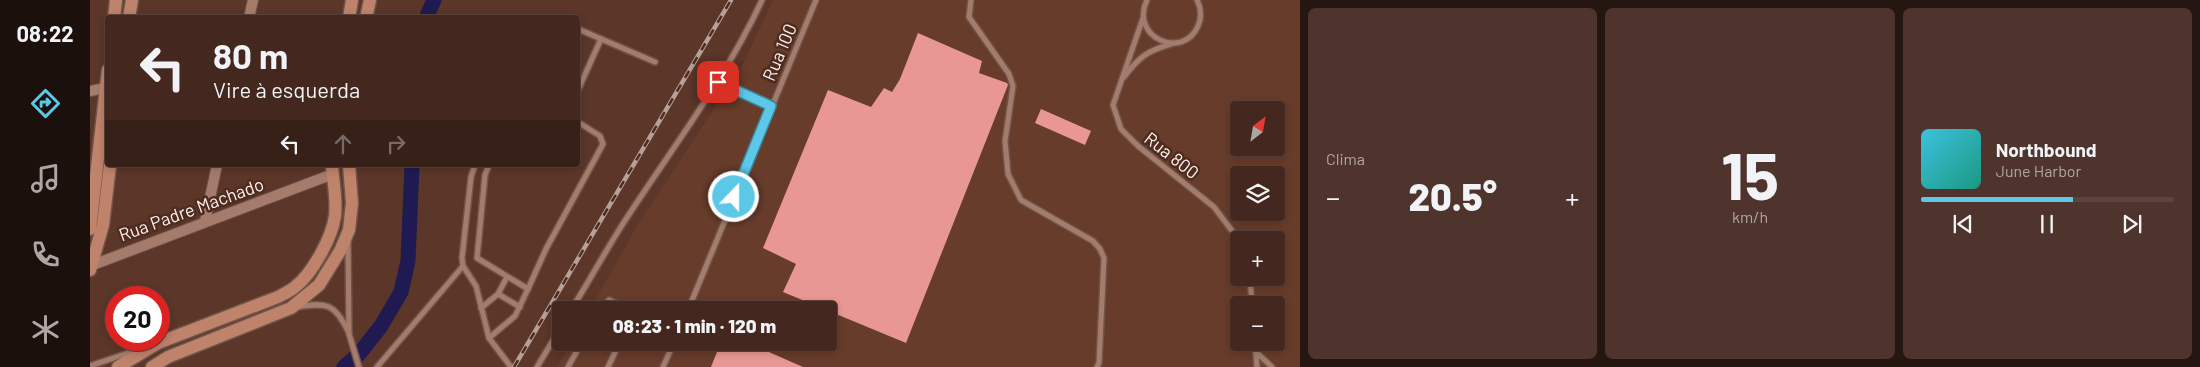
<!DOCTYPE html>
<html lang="pt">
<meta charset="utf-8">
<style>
body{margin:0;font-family:Barlow,sans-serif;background:#4e342c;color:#f1f3f6;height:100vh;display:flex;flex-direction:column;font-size:19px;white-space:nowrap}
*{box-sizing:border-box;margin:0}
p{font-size:16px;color:#afa6a4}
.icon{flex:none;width:28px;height:28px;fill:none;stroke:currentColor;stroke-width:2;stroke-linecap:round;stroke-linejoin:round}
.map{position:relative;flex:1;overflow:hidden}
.panel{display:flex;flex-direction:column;gap:8px;padding:8px;background:#251611;width:900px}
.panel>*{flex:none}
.banner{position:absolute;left:15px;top:15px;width:475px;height:152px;border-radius:5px;box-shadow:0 2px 8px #0003,0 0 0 1px #5c443d;background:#44281f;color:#f1f3f6;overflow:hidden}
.needle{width:32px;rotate:31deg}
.controls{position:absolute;left:1140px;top:101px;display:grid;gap:10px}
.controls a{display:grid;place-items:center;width:55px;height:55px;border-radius:5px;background:#44281f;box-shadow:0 2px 8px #0003,0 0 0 1px #5c443d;font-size:25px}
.speed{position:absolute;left:15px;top:286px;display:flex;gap:10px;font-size:25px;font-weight:700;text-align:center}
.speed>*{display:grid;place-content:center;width:65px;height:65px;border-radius:50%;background:#44281f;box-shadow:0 2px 8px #0003,0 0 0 1px #5c443d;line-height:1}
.speed .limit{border:8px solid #d22;background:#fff;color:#111}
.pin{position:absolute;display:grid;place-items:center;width:42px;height:42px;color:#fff;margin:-21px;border-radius:10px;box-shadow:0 2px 8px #0006}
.me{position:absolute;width:55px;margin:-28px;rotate:22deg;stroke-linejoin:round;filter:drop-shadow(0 0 4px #0008)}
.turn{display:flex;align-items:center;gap:18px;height:105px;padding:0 25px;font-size:22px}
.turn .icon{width:65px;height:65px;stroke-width:2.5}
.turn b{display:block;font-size:35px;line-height:42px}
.lanes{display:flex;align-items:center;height:48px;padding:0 25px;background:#0003;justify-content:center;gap:25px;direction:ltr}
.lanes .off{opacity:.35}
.big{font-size:38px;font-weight:800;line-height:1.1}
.panel .widget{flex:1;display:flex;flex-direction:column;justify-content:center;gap:8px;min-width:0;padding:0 18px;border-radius:8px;background:#4e342c}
.panel .dial{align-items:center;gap:0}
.dial b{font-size:65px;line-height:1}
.song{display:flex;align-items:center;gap:15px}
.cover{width:60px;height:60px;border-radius:8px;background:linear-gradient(135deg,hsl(190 70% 55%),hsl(170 70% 35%))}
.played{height:5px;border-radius:2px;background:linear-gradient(90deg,#5dc7e8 60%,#5c443d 60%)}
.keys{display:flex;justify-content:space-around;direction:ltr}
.heat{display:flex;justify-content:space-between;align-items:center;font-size:28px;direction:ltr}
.panel .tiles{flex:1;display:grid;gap:8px;grid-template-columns:repeat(3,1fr)}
.trip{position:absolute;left:462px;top:301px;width:285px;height:50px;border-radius:5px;background:#44281f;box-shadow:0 2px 8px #0003,0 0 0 1px #5c443d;font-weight:800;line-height:50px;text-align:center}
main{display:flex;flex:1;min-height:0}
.tab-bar{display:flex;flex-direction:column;width:90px;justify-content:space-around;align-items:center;background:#1b100c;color:#afa6a4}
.tab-bar .icon{width:35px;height:35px}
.tab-bar .current{color:#5dc7e8}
.tab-bar b{font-size:22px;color:#f1f3f6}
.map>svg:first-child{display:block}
.built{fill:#673c2b;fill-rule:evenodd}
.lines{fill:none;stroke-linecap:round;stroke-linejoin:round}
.river{stroke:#1f1a52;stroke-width:15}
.building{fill:#e89794}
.lane-casing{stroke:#6f544a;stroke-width:8}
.street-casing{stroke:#6f544a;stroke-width:12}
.secondary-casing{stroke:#6f544a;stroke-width:15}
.lane{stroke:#a57c6c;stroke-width:5}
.street{stroke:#a57c6c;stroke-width:10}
.secondary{stroke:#bf826b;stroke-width:12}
.rail-casing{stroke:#b6a099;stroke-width:4.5}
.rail{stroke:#4f2c1f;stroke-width:2.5;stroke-dasharray:8;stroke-linecap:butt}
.route-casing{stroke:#3c8197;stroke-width:12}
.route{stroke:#5dc7e8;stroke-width:9}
.labels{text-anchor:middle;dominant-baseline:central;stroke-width:5;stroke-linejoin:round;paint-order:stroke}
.street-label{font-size:18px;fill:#fcf2ef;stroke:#4f2c1f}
</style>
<main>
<nav class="tab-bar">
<b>08:22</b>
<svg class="icon current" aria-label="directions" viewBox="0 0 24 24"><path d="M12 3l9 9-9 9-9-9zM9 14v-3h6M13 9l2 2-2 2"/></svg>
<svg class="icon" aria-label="music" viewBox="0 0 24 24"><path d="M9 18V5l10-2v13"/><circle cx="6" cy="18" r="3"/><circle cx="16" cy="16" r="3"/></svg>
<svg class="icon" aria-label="phone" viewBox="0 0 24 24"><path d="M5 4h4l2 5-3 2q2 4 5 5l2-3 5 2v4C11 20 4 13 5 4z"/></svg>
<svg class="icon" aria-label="climate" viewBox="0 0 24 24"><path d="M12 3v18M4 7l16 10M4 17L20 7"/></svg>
</nav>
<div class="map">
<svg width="1210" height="367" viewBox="0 0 1210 367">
<rect width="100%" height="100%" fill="#5b3629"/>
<path class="built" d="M683,0h527v367h-743l14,-24 258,-1v-32h-239l48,-86 103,-156zM1149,110h37v38h-37zM1149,175h37v37h-37zM1149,240h37v38h-37zM1149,305h37v37h-37z"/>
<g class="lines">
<g class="river">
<polyline points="336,18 344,0"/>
<polyline points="254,367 269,354 291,326 311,292 318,261 322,165"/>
</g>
</g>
<g class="building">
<polygon points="828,33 892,61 889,73 917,83 918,85 816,343 693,292 706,264 673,248 738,90 781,107 794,88 802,92 810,79"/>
<polygon points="951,109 1001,131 995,145 945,123"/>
<polygon points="631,342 656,342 713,367 621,367"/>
</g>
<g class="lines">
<defs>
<g id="lane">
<polyline points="881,0 879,17 919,74 923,86 915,141 918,174 931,200 1003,241 1010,249 1014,258 1009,363 1007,367"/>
<path d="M1057,0c-18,37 36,61 51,26 4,-9 3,-18 -1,-26"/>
<polyline points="1053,18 1023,105 1031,129 1048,146 1124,207 1149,240"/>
<polyline points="488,29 565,62"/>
<path d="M1034,77c15,-20 23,-26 47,-33"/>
<polyline points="628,82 681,106"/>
<polyline points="488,90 511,39"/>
<polyline points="385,165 381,177 372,258 373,266 386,286 399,338 421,367"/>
<polyline points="399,165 395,175 387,258 438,289 456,249 513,144 510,136 488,122"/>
<polyline points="258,241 259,334 269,367"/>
<polyline points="1160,278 1162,305"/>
<polyline points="408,294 430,307"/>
<path d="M208,307c29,-5 37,-3 50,24"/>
<polyline points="391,308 408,294 417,277"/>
<path d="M481,310c19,-30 36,-62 55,-91 47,-72 100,-141 136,-219"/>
<polyline points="511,310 519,300 541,310"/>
<polyline points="598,310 726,0"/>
<polyline points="399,338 425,316 438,289"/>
<polyline points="1165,342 1167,367"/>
<polyline points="1166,352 1182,367"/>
<polyline points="0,366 44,351"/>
<polyline points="287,367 373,266"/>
<polyline points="447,367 471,327"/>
<polyline points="478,367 492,342"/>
<polyline points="518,367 530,342"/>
<polyline points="573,367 584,342"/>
</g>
<g id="street">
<polyline points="159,18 163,0"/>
<polyline points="0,91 15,88"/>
<polyline points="115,221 127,165"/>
<polyline points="0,266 243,174"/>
</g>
<g id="secondary">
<polyline points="24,18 26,0"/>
<polyline points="39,18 42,0"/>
<polyline points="259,18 262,0"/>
<polyline points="276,18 280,0"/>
<polyline points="0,229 18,70"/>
<polyline points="0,270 13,225 20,165"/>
<path d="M28,367l40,-24 120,-46c6,-3 12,-6 17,-10 17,-13 37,-49 40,-71 2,-17 -2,-34 -3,-51"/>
<polyline points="62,367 78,357 201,308 229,285 250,251 259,230 262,203 259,165"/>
</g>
</defs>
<use href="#lane" class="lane-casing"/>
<use href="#street" class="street-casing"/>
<use href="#secondary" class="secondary-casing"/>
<use href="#lane" class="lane"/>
<use href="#street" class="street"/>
<use href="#secondary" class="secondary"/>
<defs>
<polyline id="rail" points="424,367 641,0"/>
</defs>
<use href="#rail" class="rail-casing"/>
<use href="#rail" class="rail"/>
</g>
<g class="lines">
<defs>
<polyline id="route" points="628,82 681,106 644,197"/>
</defs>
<use href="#route" class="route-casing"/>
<use href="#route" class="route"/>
</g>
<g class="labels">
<g class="street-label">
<text transform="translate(689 52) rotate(-67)">Rua 100</text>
<text transform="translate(1082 155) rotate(38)">Rua 800</text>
<text transform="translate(101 209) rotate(-20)">Rua Padre Machado</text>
</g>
</g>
</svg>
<div class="controls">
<a><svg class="needle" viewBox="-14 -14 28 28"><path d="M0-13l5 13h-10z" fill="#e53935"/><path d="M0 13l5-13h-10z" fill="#afa6a4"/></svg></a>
<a><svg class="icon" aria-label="layers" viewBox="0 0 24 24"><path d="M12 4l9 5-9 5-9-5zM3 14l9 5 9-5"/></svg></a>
<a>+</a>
<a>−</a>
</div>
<div class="speed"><div class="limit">20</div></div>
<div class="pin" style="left:628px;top:82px;background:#d93025"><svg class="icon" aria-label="arrive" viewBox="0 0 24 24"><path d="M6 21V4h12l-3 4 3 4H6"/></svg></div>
<svg class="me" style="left:644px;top:197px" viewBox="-20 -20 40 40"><circle r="17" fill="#5dc7e8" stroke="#fff" stroke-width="3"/><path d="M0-11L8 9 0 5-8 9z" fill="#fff"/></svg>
<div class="trip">08:23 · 1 min · 120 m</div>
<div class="banner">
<div class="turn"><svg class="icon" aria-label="left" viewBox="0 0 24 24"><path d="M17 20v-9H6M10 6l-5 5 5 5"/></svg><div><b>80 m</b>Vire à esquerda</div></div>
<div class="lanes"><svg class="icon" aria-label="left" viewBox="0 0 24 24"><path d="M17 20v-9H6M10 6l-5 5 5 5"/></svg><svg class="icon off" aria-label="ahead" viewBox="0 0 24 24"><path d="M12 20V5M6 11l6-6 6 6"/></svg><svg class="icon off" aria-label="right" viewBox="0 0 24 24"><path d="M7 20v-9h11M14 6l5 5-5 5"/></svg></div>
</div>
</div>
<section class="panel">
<div class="tiles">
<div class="widget"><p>Clima</p>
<div class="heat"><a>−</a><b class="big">20.5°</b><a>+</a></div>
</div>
<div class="widget dial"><b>15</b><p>km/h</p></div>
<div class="widget">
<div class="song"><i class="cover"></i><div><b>Northbound</b><p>June Harbor</p></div></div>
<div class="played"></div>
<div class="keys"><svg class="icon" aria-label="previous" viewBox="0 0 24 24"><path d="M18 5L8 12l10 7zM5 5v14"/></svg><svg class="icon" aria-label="pause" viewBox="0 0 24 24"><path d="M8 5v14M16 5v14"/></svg><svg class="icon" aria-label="next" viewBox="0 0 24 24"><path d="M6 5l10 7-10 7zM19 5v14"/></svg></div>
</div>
</div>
</section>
</main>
